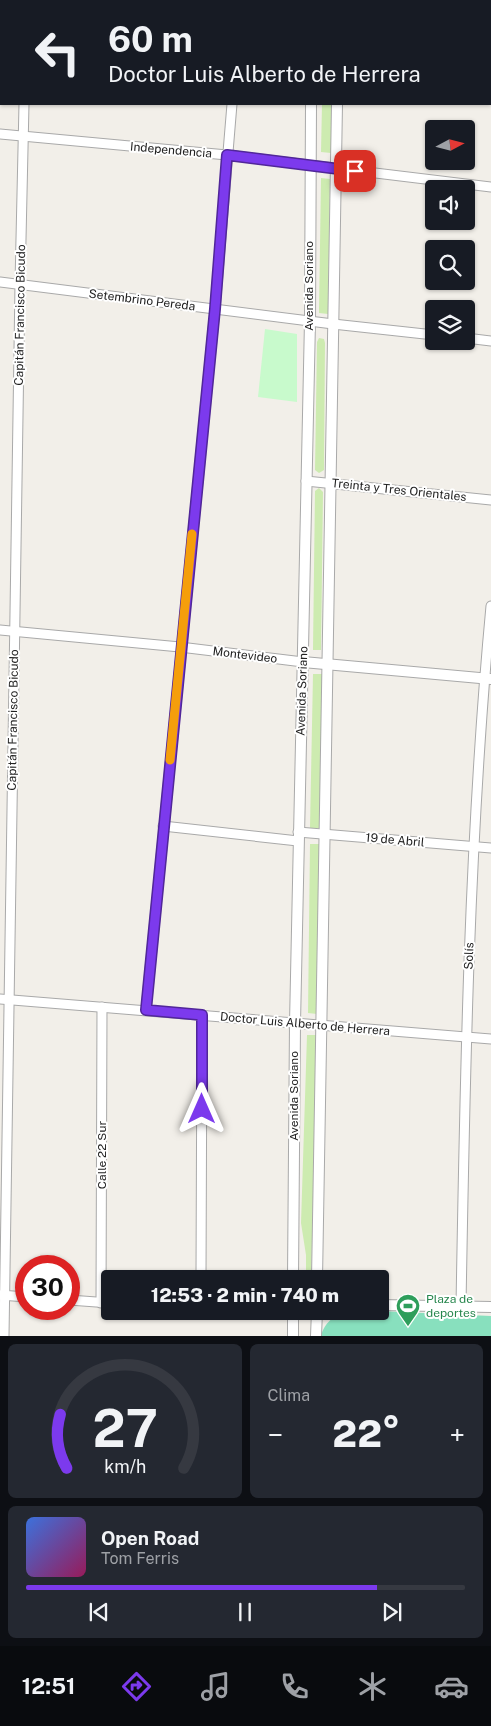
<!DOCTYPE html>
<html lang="es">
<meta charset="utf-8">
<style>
body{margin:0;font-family:"Public Sans",sans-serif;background:#242831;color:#f1f3f6;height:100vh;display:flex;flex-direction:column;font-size:19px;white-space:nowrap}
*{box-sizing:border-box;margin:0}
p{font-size:16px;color:#9ea1a6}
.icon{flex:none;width:28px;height:28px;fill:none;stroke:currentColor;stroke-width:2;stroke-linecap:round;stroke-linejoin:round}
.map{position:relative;height:1336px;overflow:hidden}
.side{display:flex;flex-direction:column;gap:8px;padding:8px;background:#0d0f14;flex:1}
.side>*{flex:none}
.guide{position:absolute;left:0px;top:0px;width:491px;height:105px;box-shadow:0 1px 4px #0004;background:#171b24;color:#f1f3f6;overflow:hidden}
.needle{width:32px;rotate:83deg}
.fabs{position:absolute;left:425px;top:120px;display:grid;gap:10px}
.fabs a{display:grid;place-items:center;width:50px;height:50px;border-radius:5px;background:#171b24;box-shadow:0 1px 4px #0004;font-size:25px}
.speed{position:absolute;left:15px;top:1255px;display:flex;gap:10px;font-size:25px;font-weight:700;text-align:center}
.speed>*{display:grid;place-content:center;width:65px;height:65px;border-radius:50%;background:#171b24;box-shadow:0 1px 4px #0004;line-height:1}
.speed .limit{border:8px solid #d22;background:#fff;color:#111}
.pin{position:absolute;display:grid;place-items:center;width:42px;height:42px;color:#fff;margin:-21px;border-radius:10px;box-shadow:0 2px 8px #0006}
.me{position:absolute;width:55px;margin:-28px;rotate:0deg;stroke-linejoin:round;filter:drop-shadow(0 0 4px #0008)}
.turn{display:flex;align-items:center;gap:18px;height:105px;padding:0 25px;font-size:22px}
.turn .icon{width:65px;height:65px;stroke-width:2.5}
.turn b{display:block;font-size:35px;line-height:42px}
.big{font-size:38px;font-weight:800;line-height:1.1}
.side .widget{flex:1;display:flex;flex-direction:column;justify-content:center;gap:8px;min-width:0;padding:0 18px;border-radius:8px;background:#242831}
.side .dial{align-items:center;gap:0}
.dial svg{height:130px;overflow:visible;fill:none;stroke:#363941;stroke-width:7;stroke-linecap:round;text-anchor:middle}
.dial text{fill:#f1f3f6;stroke:none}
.song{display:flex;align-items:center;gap:15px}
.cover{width:60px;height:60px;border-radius:8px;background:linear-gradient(135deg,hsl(220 70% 55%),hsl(330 70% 35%))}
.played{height:5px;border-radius:2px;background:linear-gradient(90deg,#7c3aed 80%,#363941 80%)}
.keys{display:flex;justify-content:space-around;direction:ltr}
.heat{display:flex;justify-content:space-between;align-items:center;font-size:28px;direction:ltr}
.side .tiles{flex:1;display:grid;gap:8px;grid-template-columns:1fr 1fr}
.widget:last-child{grid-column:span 2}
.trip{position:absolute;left:101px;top:1270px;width:288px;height:50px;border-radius:5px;background:#171b24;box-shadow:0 1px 4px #0004;font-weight:800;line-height:50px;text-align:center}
.tabs{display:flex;height:80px;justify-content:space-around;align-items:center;background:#090b0e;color:#9ea1a6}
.tabs .icon{width:35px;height:35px}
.tabs .on{color:#7c3aed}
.tabs b{font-size:22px;color:#f1f3f6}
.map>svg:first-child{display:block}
.grass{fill:#cdebb0}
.park{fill:#c8facc}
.pitch{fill:#88e0be}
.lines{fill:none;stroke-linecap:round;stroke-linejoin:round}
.minor-casing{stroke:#a9a9a9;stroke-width:11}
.tertiary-casing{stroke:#a9a9a9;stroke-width:12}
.minor{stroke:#fff;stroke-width:9}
.tertiary{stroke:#fff;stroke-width:10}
.route-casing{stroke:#51269a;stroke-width:12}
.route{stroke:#7c3aed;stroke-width:9}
.slow{stroke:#f59e0b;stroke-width:9}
.labels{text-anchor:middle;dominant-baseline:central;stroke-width:4;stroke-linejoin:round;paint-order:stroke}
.street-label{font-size:12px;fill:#222;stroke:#fff}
.leisure-label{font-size:12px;fill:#27864d;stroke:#fff;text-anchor:start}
</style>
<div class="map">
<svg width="491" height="1336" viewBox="0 0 491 1336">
<rect width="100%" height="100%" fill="#f2efe9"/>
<g class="grass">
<polygon points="322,104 331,104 331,153 321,152"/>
<polygon points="321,178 330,179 328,314 319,313"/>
<polygon points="319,338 324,339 325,343 324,470 319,473 315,470 317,342"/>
<polygon points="319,488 323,492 321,650 313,650 315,491"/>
<polygon points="313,674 323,674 320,828 310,828"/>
<polygon points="310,844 320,844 317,1014 308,1013"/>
<polygon points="307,1035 317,1035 311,1279 306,1279 306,1255 301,1223"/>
</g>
<polygon class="park" points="265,329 297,334 297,402 258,397"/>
<path class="pitch" d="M346,1311h34l111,5v20h-170c3,-13 13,-21 25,-25z"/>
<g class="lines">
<defs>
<g id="minor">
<polyline points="25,1 25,0"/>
<polyline points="241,1 241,0"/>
<polyline points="490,28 491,29"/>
<polyline points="0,134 227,155 491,187"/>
<polyline points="0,282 333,324 434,335"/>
<polyline points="466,338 491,341"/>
<polyline points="306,481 491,500"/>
<polyline points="0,630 180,647 303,662"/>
<polyline points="163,826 298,841"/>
<polyline points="298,832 491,848"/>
<polyline points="0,999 491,1039"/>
<polyline points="146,1010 215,309 232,104"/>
<polyline points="201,1279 202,1015"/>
<polyline points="0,1295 26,1297"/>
<polyline points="69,1300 110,1303"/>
<polyline points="101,1303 102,1007"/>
<path d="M461,1306c4,-234 8,-467 30,-700"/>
<polyline points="257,1311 293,1312"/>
<polyline points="4,1336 20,284 24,104"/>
</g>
<g id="tertiary">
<polyline points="313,1 313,0"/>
<polyline points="338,1 338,0"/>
<polyline points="303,662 491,679"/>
<polyline points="293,1279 295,1023 310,321 311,104"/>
<polyline points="317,1279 337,104"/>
<polyline points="380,1305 491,1307"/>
<polyline points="293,1311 293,1336"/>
<polyline points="316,1336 317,1311"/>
</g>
</defs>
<use href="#minor" class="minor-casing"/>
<use href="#tertiary" class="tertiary-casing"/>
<use href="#minor" class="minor"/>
<use href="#tertiary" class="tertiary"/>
</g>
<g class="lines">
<defs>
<polyline id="route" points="202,1109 202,1015 146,1010 215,309 227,155 355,171"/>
</defs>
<use href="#route" class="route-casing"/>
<use href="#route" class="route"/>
<polyline class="slow" points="170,760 192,534"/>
</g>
<defs>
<symbol id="stadium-pin" viewBox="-11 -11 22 30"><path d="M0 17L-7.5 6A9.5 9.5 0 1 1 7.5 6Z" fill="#2e9e5b" stroke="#fff"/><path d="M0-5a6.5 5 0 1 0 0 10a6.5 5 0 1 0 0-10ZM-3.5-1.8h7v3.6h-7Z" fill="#fff"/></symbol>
</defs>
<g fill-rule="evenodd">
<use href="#stadium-pin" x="394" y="1292" width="28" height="38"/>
</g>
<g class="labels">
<g class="street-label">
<text transform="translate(171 150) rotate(5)">Independencia</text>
<text transform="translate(309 286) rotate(-90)">Avenida Soriano</text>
<text transform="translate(142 300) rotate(7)">Setembrino Pereda</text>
<text transform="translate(20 315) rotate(-89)">Capitán Francisco Bicudo</text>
<text transform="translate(399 490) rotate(6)">Treinta y Tres Orientales</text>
<text transform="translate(245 655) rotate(7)">Montevideo</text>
<text transform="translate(302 691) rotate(-88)">Avenida Soriano</text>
<text transform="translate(13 720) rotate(-89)">Capitán Francisco Bicudo</text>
<text transform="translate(395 840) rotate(5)">19 de Abril</text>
<text transform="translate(469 956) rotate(-88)">Solís</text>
<text transform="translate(305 1024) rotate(5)">Doctor Luis Alberto de Herrera</text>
<text transform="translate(294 1096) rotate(-90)">Avenida Soriano</text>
<text transform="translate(102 1155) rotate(-90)">Calle 22 Sur</text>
</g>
<g class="leisure-label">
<text x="426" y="1299">Plaza de<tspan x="426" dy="14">deportes</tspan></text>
</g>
</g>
</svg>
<div class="fabs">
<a><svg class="needle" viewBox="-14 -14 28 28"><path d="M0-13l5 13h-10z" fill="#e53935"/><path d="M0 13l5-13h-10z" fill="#9ea1a6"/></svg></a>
<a><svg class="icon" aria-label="sound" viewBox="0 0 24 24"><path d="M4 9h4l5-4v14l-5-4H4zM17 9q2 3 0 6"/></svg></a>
<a><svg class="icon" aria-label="search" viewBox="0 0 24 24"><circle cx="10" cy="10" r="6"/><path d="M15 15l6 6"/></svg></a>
<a><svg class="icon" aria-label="layers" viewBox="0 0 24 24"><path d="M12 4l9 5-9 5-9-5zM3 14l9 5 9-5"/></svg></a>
</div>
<div class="speed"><div class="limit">30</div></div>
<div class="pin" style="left:355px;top:171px;background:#d93025"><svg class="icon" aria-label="arrive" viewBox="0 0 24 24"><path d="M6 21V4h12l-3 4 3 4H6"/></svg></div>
<svg class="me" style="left:202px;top:1109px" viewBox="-20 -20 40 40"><path d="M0-17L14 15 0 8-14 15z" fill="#7c3aed" stroke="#fff" stroke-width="4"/></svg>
<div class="trip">12:53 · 2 min · 740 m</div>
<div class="guide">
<div class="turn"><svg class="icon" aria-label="left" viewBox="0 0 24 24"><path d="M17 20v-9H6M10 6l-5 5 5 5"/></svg><div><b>60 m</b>Doctor Luis Alberto de Herrera</div></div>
</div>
</div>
<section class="side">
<div class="tiles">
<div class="widget dial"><svg viewBox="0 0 100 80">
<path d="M14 69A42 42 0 1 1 86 69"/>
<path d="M14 69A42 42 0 0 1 10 36" stroke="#7c3aed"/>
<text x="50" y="56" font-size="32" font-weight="700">27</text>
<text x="50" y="72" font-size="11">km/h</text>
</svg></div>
<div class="widget"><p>Clima</p>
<div class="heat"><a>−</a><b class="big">22°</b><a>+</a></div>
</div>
<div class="widget">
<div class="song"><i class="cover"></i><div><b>Open Road</b><p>Tom Ferris</p></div></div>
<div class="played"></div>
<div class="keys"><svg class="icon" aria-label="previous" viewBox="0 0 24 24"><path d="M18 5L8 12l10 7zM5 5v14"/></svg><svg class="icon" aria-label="pause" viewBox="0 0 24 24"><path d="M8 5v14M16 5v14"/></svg><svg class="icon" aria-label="next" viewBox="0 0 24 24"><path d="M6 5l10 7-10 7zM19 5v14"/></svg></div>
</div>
</div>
</section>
<nav class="tabs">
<b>12:51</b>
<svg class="icon on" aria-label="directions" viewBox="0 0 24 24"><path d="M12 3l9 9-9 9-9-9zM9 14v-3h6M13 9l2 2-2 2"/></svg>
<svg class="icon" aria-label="music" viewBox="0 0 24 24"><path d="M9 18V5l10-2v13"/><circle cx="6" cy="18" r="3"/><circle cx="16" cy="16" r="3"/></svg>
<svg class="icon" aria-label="phone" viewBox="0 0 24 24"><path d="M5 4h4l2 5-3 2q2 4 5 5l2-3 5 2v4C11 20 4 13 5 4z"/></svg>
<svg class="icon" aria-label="climate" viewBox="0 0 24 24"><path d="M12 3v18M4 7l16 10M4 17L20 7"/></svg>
<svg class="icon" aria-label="car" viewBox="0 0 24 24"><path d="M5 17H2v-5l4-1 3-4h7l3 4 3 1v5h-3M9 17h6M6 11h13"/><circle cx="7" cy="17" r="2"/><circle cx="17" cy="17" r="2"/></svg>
</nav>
